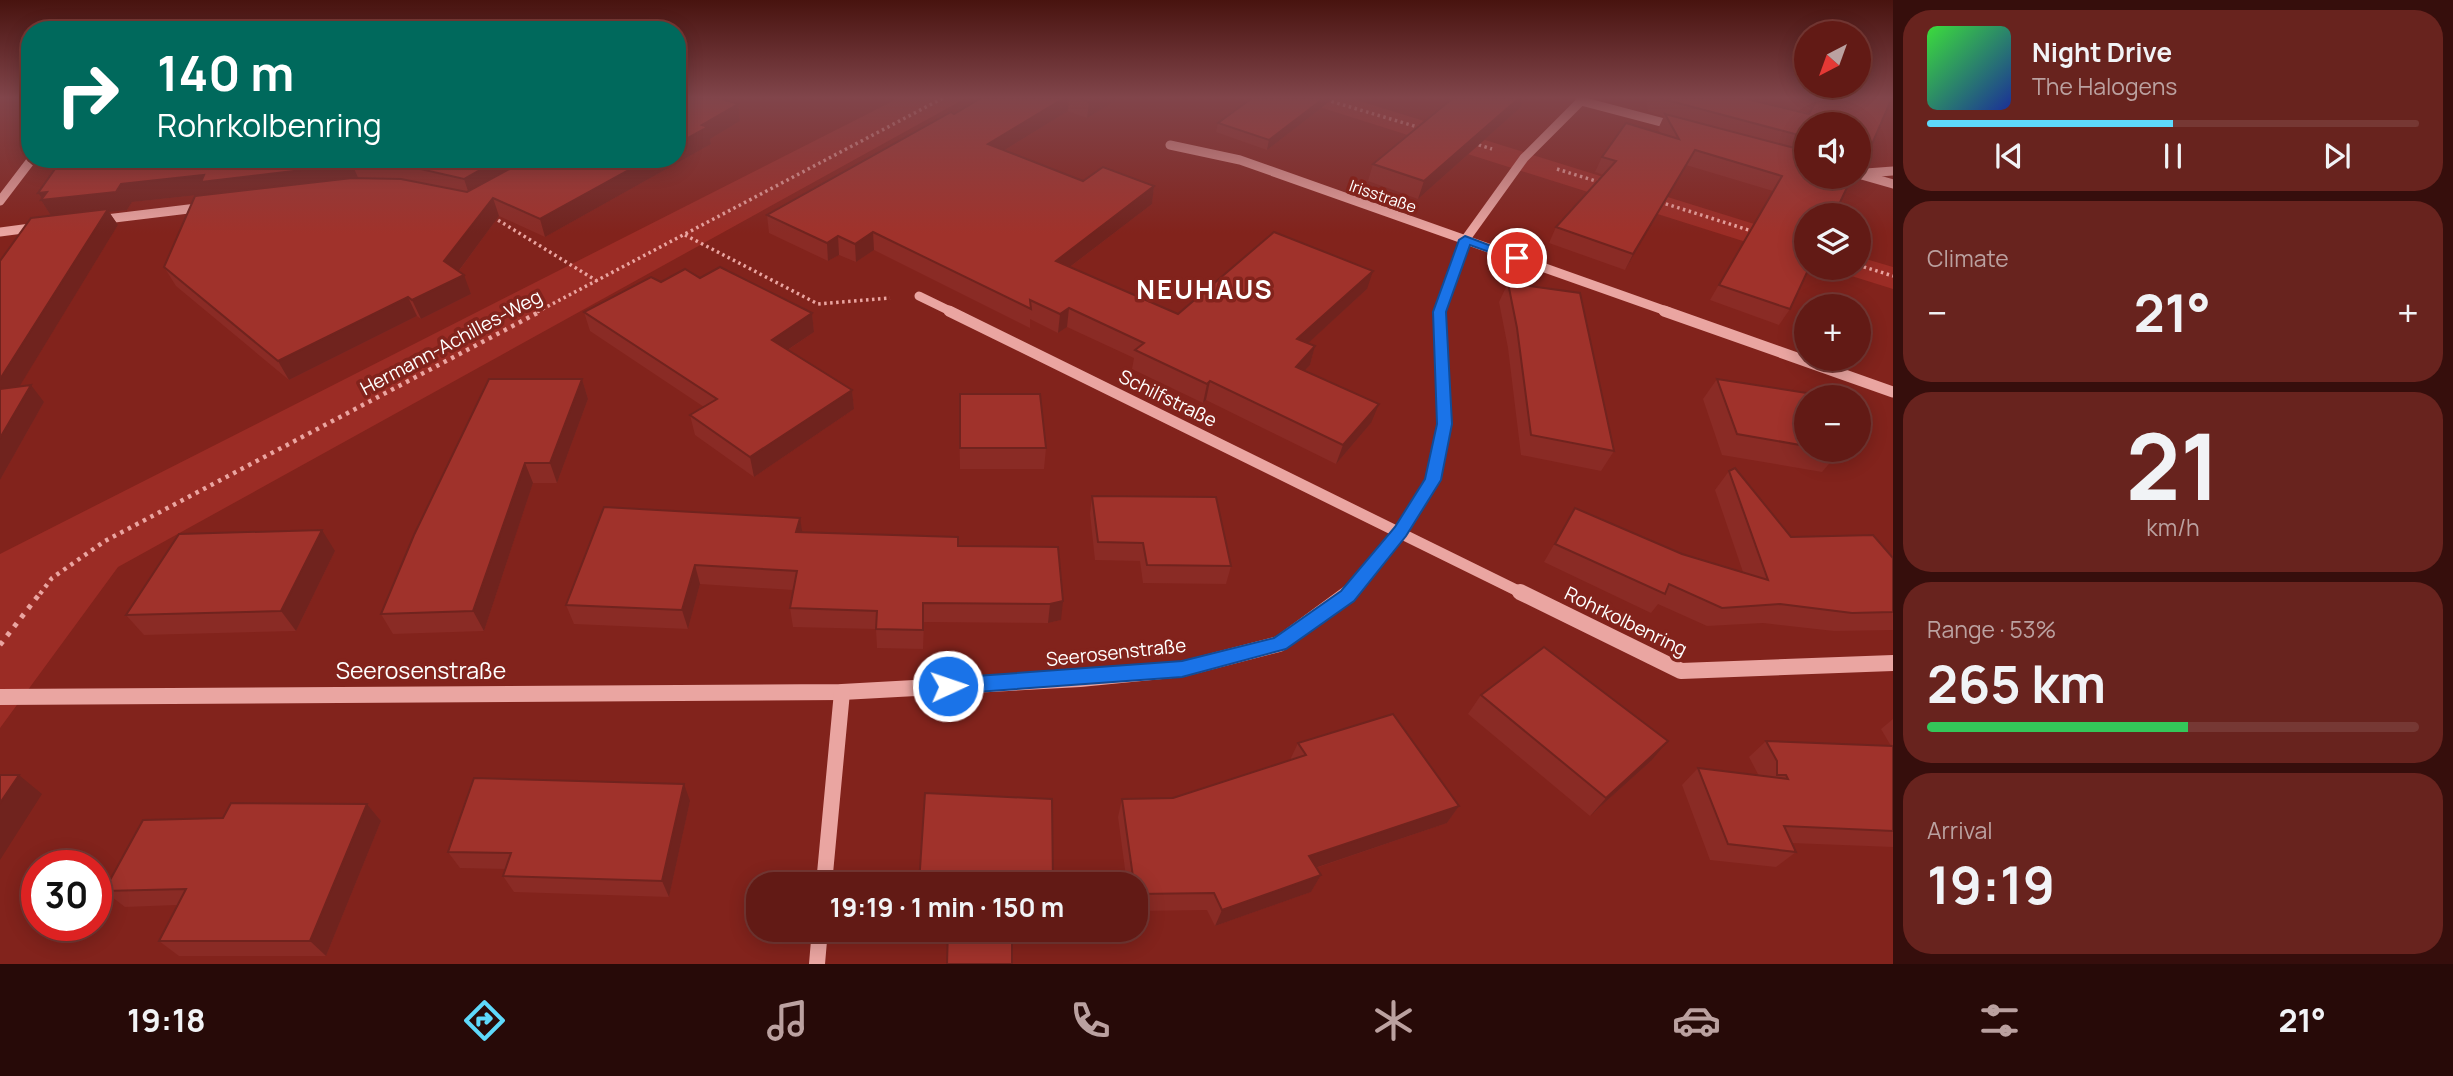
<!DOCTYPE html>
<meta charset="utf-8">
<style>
body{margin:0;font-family:Manrope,sans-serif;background:#68231e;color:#f1f3f6;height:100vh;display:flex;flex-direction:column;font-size:26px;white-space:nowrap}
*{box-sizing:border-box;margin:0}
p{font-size:23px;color:#bba1a0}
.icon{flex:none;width:38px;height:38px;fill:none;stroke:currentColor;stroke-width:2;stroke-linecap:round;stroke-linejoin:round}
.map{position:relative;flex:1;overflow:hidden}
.details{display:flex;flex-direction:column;gap:10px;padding:10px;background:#360e0c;width:560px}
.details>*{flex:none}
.hud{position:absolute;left:21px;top:21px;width:665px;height:147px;border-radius:28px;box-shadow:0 4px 18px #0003,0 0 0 2px #763834;background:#00695c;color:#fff;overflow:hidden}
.needle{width:46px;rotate:221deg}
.buttons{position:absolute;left:1794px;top:21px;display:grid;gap:14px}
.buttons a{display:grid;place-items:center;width:77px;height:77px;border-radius:50%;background:#621a15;box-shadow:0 4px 18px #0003,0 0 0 2px #763834;font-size:35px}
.speed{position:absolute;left:21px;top:850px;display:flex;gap:14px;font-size:35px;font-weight:700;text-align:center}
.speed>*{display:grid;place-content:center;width:91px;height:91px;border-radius:50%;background:#621a15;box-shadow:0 4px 18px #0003,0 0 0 2px #763834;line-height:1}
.speed .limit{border:10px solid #d22;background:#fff;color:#111}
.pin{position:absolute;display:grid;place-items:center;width:60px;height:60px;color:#fff;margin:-30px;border:4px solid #fff;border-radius:50%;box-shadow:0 2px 7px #0007}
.me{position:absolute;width:77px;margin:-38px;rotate:87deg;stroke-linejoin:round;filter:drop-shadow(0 0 5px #0008)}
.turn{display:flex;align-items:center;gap:24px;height:147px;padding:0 21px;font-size:32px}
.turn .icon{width:91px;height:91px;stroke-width:2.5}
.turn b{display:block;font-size:49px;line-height:60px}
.big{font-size:52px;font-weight:700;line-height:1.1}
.details .card{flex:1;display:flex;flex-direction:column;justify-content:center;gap:10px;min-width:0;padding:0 24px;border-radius:28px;background:#68231e}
.details .dial{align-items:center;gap:0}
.dial b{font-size:91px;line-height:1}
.song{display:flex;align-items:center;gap:21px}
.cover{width:84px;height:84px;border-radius:10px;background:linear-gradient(135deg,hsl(120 70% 55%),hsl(230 70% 35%))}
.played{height:7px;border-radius:4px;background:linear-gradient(90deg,#5ed9fb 50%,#763834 50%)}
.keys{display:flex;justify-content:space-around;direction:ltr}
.heat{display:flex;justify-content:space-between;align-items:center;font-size:38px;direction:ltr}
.charge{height:10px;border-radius:5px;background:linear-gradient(90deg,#34c759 53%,#763834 0)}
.trip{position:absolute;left:746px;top:872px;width:402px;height:70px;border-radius:28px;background:#621a15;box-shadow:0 4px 18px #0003,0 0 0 2px #763834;font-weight:700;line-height:70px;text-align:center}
.tab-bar{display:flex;height:112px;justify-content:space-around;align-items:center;background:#270a08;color:#bba1a0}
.tab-bar .icon{width:49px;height:49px}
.tab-bar .on{color:#5ed9fb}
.tab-bar b{font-size:32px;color:#f1f3f6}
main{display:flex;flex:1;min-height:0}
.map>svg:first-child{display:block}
.green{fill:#9b2c25}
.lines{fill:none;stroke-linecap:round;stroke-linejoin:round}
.path-far2{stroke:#eaa5a1;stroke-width:3.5;stroke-dasharray:2.5 3.5;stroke-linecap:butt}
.path-far1{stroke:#eaa5a1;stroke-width:4.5;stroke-dasharray:3.5 5;stroke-linecap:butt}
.path{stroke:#eaa5a1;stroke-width:5;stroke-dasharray:4.5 7;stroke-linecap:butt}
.minor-far2{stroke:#eaa5a1;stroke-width:9}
.minor-far1{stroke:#eaa5a1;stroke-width:11}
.minor{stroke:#eaa5a1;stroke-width:16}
.wall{fill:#8a2b25}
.shaded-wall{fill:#70231e}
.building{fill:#a0322b;stroke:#70231e;stroke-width:2}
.route{fill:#1a73e8;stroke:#114b97;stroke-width:2}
.labels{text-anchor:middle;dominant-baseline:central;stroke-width:7;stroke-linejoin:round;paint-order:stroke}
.far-street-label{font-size:16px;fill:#fff;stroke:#82231c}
.street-label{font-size:19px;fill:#fff;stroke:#82231c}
.near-street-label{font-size:23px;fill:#fff;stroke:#82231c}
.district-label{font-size:26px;font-weight:bold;letter-spacing:2px;fill:#fff;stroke:#82231c}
</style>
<main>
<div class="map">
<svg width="1893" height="964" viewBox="0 0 1893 964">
<rect width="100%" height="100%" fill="#82231c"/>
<g class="green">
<polygon points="899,98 966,98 118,567 0,728 0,554"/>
<polygon points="1291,98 1350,98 1806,240 1806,261"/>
<polygon points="1859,257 1893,267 1893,289 1826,268 1858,268"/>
</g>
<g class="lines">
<g class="path-far2">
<polyline points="1320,98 1421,128"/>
<polyline points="1473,143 1492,149"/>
<polyline points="1557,169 1602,183"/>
<polyline points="1660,202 1755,232"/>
<polyline points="493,217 597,281"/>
<polyline points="685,235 818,304 890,298"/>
<polyline points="1858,265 1893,276"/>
<polyline points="537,312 943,98"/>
</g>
<polyline class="path-far1" points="40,594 52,578 105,541 541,311"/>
<polyline class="path" points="0,645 41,592"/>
<g class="minor-far2">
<polyline points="1581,101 1676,126"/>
<polyline points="1170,145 1240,160 1669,312"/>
<polyline points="1866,173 1893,171"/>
<polyline points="1858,174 1893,184"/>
<polyline points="0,201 32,159"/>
<polyline points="98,220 205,207"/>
<polyline points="0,232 38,227"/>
<polyline points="919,296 952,312"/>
<polyline points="1439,312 1465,240 1524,158 1581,101 1580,98"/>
</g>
<g class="minor-far1">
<polyline points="949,311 1524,594"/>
<polyline points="1664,311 1893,392"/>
<path d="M1349,594c42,-51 91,-101 96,-170 3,-38 -7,-76 -6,-113"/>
</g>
<g class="minor">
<polyline points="1520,592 1681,671 1893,663"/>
<polyline points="0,697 842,692 1080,679 1182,669 1279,644 1350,592"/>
<polyline points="824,884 842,692"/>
<polyline points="817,964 820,929"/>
</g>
</g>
<g class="wall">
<polygon points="981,98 1120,98 1087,118 1068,111 1005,150 1083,181 1154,186 1152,204 1070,267 1178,314 1367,289 1308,343 1315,346 1310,365 1304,371 1371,423 1336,464 1206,400 1203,403 1132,369 1134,358 1067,327 1058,333 1030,319 1030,328 874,250 856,262 839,255 828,261 769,233 767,215"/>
<polygon points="1252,98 1334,98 1267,150 1216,132 1218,123"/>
<polygon points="1453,98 1524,98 1520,108 1418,199 1368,181 1373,164"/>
<polygon points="1646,98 1743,98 1872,144 1862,159 1806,124 1806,177 1790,309 1779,325 1710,300 1773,191 1686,165 1625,270 1549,243 1556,227 1604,175 1595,172 1602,157 1660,133 1658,129 1664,116 1648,112"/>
<polygon points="738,104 740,121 710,139 711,144 545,237 499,216 459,271 471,294 421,319 417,316 289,380 176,286 164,267 208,195 207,194 132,202 127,210 109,212 118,225 19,387 44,402 0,480 0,261 51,216 41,200 42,199 38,193 62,159 677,159"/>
<polygon points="700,278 812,313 814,332 788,350 852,390 854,409 754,477 695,435 690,415 704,407 590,331 584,312 661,282"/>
<polygon points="1508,283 1614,451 1601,471 1521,455 1508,348 1499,302"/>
<polygon points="582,379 588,399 557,483 533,483 484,631 393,634 381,614"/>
<polygon points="1717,379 1806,397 1806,450 1838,450 1839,452 1822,472 1722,455 1703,399"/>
<polygon points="959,415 1046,448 1044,469 960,469"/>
<polygon points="1729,471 1791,537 1893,558 1893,630 1834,631 1763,623 1707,626 1658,604 1651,613 1544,562 1575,508 1682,554 1743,572 1715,490"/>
<polygon points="1092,496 1231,566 1226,584 1143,583 1140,561 1095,560 1090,514"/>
<polygon points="604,507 802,533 958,546 1058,547 1061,620 1048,623 924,622 923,649 877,648 876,629 793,627 790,608 793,590 700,584 688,629 574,624 566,605"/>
<polygon points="335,551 296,631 144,635 126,615"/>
<polygon points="1481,695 1651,761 1590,816 1468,714"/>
<polygon points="1893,719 1893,847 1791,843 1796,852 1776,867 1710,860 1682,785 1698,768 1759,776 1749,757 1766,741 1891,746 1881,729"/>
<polygon points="1298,743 1459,806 1447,823 1316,868 1321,875 1311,892 1215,926 1207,910 1136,911 1136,884 1127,884 1118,817 1122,799 1173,798 1290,760"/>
<polygon points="690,801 669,897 514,892 503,876 506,869 460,868 448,852"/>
<polygon points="367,804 381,821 326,956 179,956 159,941 177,905 125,907 104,891 223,818"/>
</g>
<g class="shaded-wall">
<polygon points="1064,98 1069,98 1068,111 987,161 988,144"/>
<polygon points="1095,98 1120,98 1087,118 1089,102"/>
<polygon points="1324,98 1334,98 1267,150 1269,140"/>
<polygon points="1519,98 1524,98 1520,108 1418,199 1424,181"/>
<polygon points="738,104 740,121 710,139 711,144 545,237 540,219 649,159 677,159 677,144 702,125"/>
<polygon points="1695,150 1686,165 1625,270 1633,254"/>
<polygon points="499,159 537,159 470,197 464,179"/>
<polygon points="352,164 360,182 211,200 207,194 132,202 127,210 109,212 118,225 7,407 0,398 0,379 53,219 41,200 43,200 38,193 204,175"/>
<polygon points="1154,186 1152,204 1054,279 1056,261"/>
<polygon points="493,198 499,216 452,280 444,261"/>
<polygon points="873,232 874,250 856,262 855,244"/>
<polygon points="838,236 839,255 828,261 827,243"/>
<polygon points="1373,271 1367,289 1292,358 1297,339"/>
<polygon points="464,275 471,294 421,319 412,300"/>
<polygon points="408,297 417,316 289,380 278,361"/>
<polygon points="1069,308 1067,327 1058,333 1060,314"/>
<polygon points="812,313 814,332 774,359 772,340"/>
<polygon points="1315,346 1310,365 1290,386 1296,367"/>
<polygon points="582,379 588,399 557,483 550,463"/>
<polygon points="1210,381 1206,400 1203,403 1207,384"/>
<polygon points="31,385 44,402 0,480 0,438"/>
<polygon points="852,390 854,409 754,477 750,457"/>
<polygon points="1379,404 1371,423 1336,464 1343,445"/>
<polygon points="525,463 533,483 484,631 473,611"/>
<polygon points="800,518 803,537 796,532"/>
<polygon points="322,530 335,551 296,631 281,611"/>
<polygon points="695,565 700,584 688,629 682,610"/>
<polygon points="1063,601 1061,620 1048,623 1050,604"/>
<polygon points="1668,741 1651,761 1590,816 1606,798"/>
<polygon points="19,775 42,794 0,860 0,803"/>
<polygon points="684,784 690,801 669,897 662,881"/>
<polygon points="367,804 381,821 326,956 310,941"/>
<polygon points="1459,806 1447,823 1300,873 1309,856"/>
<polygon points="1321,875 1311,892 1215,926 1222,910"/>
</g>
<g class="building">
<polygon points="677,98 719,98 738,104 702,125 708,127 677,144"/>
<polygon points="981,98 1064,98 988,144 1083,181 1103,167 1154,186 1056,261 1178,314 1274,232 1373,271 1297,339 1315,346 1296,367 1379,404 1343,445 1210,381 1207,384 1135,350 1144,343 1069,308 1060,314 1030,300 1031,309 873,232 855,244 838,236 827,243 767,215 951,112 954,114"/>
<polygon points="1080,98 1095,98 1089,102"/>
<polygon points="1252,98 1324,98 1269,140 1218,123"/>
<polygon points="1453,98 1519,98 1424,181 1373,164"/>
<polygon points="1659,98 1743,98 1809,114 1818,98 1892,98 1872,144 1861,157 1858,163 1858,124 1806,124 1806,137"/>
<polygon points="1665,114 1806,151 1806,177 1852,177 1834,215 1806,215 1806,268 1809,268 1790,309 1719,285 1782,176 1695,150 1633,254 1556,227 1616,161 1602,157 1626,123 1679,139"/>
<polygon points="62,159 499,159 464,179 403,165 352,164 201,182 204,175 121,184 116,192 41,200 47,192 38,193"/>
<polygon points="528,159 649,159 540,219 493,198 444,261 464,275 412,300 408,297 278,361 164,267 195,196 352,178 401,179 467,192"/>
<polygon points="108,209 0,379 0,261 31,218"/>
<polygon points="720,267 812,313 772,340 852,390 750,457 690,415 717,399 584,312 651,277 661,282 685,269 700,278"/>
<polygon points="1508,283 1580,293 1614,451 1531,435 1517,328"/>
<polygon points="489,379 582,379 550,463 525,463 473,611 381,614 414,535"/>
<polygon points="1717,379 1813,394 1814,397 1806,397 1806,446 1737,434"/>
<polygon points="31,385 0,438 0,389"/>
<polygon points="960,394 1040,394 1046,448 960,448"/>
<polygon points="1735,468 1791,537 1873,535 1893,558 1893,612 1852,613 1780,604 1722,608 1669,584 1665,594 1555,544 1575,508 1682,554 1768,580 1729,471"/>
<polygon points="1092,496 1216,497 1231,566 1147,565 1143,543 1098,542"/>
<polygon points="604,507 800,518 796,532 958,537 958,546 1058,547 1063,601 1050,604 923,603 923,630 876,629 877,611 790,608 797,571 695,565 682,610 566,605"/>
<polygon points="322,530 281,611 126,615 179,534"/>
<polygon points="1544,647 1668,741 1606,798 1481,695"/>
<polygon points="1393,714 1459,806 1309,856 1321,875 1222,910 1214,893 1136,894 1136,884 1134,884 1122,799 1173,798 1306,755 1298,743"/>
<polygon points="1766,741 1893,746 1893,831 1784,826 1796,852 1728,844 1698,768 1788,779 1786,775 1777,775 1777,761"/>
<polygon points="0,775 19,775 0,803"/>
<polygon points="474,778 684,784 662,881 503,876 511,853 448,852"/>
<polygon points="925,793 1052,799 1053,884 919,884"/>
<polygon points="231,803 367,804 310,941 159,941 186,889 104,891 143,820 223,818"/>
<polygon points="948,929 1012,929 1012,964 947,964"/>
</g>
<linearGradient id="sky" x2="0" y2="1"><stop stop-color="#48130f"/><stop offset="0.42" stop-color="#81454b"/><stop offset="1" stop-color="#81454b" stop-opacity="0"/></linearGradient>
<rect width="1893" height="233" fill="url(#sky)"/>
<polygon class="route" points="1465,236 1523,258 1517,262 1470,245 1446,312 1452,424 1441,480 1406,536 1354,601 1286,649 1182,677 948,694 941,692 938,686 941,681 948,678 1182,661 1274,638 1341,591 1395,527 1425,479 1437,424 1433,312 1459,240"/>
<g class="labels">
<g class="far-street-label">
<text transform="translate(1383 196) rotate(19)">Irisstraße</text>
</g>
<g class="street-label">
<text transform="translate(451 342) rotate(-28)">Hermann-Achilles-Weg</text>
<text transform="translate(1168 398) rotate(26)">Schilfstraße</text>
<text transform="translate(1626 621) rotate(26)">Rohrkolbenring</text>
<text transform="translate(1116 652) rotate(-6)">Seerosenstraße</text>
</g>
<g class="near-street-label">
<text x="421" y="670">Seerosenstraße</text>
</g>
<g class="district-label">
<text x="1205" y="289">NEUHAUS</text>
</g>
</g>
</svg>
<div class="buttons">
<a><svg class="needle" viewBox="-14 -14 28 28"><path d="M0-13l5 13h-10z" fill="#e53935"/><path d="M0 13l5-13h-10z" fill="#bba1a0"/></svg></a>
<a><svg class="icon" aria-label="sound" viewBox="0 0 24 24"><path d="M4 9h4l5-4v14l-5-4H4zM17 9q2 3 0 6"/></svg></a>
<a><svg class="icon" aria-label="layers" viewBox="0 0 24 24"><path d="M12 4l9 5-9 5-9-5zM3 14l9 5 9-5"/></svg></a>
<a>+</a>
<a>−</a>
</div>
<div class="speed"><div class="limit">30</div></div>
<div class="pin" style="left:1517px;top:258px;background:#d93025"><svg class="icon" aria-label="arrive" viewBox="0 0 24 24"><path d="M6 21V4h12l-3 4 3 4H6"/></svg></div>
<svg class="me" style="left:948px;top:686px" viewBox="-20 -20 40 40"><circle r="17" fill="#1a73e8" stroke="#fff" stroke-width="3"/><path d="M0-11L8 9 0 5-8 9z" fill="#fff"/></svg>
<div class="trip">19:19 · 1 min · 150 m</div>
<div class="hud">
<div class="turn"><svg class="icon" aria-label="right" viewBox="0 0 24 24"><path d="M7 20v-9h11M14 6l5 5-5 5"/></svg><div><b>140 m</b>Rohrkolbenring</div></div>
</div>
</div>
<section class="details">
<div class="card">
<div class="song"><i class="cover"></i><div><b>Night Drive</b><p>The Halogens</p></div></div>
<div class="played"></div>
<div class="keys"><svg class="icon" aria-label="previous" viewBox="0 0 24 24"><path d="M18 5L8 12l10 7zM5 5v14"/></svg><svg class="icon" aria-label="pause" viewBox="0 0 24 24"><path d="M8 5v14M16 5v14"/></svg><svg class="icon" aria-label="next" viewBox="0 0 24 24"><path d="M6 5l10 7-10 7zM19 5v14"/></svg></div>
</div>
<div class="card"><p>Climate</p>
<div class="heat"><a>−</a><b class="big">21°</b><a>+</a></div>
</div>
<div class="card dial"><b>21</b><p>km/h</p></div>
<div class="card"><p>Range · 53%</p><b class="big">265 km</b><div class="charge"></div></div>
<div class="card"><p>Arrival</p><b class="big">19:19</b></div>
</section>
</main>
<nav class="tab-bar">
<b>19:18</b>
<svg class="icon on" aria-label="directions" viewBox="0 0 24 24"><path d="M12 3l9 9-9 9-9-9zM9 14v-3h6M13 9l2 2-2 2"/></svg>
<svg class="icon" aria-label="music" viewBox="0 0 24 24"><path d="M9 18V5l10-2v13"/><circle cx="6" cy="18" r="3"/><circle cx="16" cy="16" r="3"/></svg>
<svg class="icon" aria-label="phone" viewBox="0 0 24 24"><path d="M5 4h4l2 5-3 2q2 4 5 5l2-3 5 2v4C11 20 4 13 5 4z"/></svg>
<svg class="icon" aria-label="climate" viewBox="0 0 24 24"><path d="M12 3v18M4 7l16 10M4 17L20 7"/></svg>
<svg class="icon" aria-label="car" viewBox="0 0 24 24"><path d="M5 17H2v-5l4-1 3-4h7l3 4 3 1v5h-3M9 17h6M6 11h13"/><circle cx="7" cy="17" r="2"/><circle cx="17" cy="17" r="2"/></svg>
<svg class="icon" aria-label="filters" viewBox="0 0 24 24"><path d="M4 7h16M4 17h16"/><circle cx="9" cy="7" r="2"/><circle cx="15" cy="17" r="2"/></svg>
<b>21°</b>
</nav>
